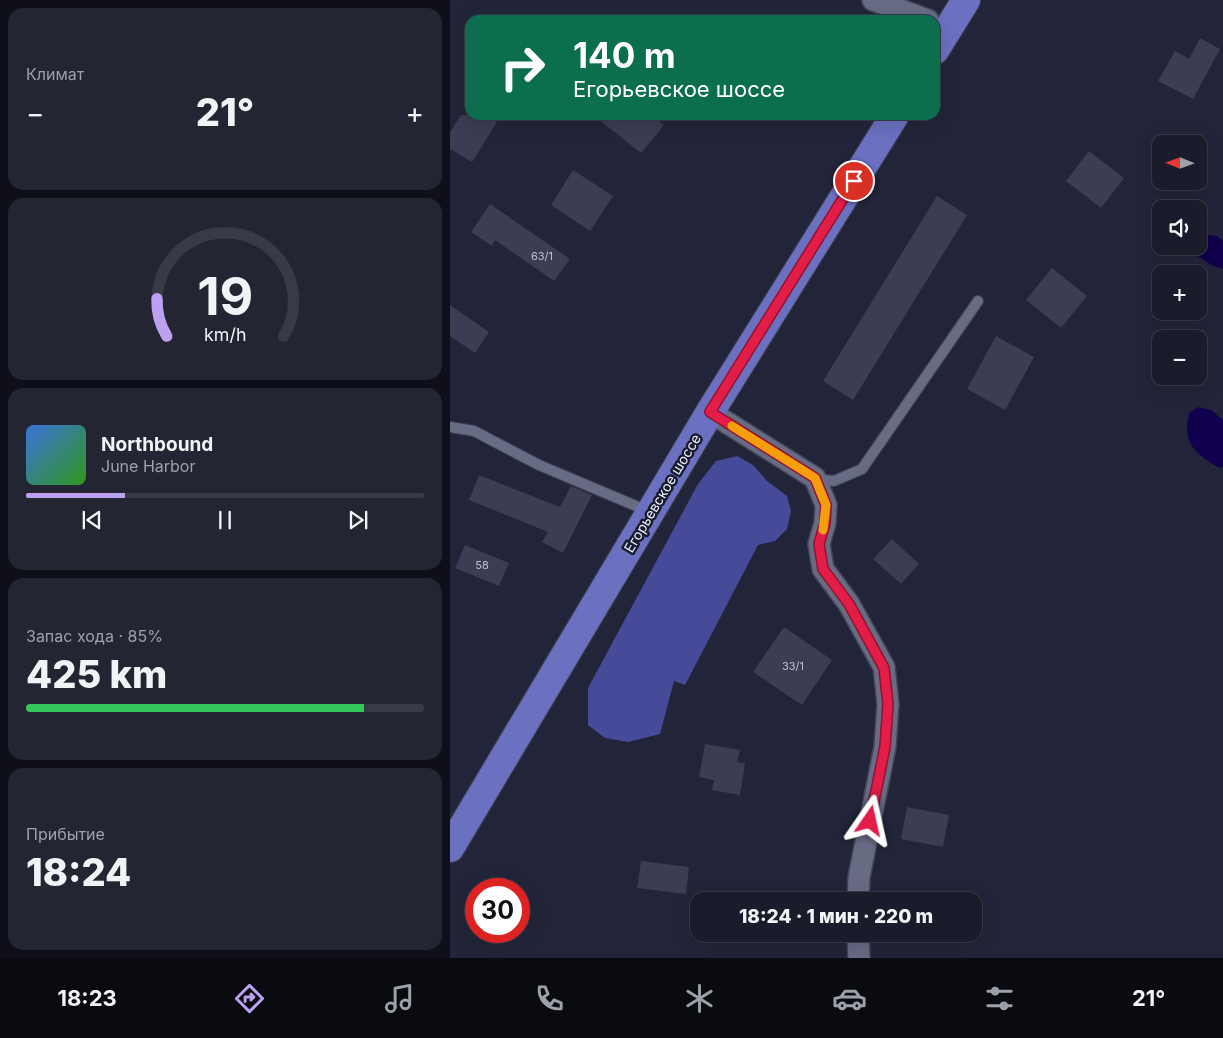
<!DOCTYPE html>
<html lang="ru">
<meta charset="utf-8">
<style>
body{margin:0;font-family:Inter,sans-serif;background:#232533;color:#f1f3f6;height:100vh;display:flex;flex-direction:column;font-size:19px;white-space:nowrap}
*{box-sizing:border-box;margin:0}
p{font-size:16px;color:#9fa1a9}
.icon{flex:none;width:28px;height:28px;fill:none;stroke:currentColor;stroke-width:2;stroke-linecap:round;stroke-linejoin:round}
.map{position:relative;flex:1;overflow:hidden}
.panel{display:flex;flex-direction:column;gap:8px;padding:8px;background:#0e0f18;width:450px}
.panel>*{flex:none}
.guide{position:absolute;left:15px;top:15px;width:475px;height:105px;border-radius:15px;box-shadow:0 5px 20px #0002,0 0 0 1px #383a47;background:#0b6e4f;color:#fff;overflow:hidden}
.needle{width:32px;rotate:271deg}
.buttons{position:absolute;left:702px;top:135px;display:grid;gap:10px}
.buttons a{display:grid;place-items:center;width:55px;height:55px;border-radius:10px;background:#1a1c2b;box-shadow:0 5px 20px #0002,0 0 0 1px #383a47;font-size:25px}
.speed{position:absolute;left:15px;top:878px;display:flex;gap:10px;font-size:25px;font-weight:700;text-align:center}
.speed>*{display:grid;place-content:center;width:65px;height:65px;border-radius:50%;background:#1a1c2b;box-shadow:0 5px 20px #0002,0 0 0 1px #383a47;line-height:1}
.speed .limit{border:8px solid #d22;background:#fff;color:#111}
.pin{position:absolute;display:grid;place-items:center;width:42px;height:42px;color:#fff;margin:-21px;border:2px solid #fff;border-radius:50%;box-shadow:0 1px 5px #0007}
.me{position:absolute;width:55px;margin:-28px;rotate:11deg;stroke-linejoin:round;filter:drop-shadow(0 0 4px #0008)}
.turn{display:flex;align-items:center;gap:18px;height:105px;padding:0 25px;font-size:22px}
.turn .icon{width:65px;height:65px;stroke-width:2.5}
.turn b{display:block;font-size:35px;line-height:42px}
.big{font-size:38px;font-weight:800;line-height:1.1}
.panel .tile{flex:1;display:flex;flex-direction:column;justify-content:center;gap:8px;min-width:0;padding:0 18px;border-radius:15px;background:#232533}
.panel .dial{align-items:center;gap:0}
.dial svg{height:130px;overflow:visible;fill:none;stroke:#383a47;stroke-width:7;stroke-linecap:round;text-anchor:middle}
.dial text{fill:#f1f3f6;stroke:none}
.song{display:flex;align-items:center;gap:15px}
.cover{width:60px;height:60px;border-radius:8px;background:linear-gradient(135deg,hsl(220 70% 55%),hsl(110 70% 35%))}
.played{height:5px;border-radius:2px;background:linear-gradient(90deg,#bca0f2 25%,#383a47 25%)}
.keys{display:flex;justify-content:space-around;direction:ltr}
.heat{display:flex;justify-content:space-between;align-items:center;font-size:28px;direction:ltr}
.charge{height:8px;border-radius:4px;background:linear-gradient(90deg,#34c759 85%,#383a47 0)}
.trip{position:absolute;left:240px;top:892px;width:292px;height:50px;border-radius:15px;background:#1a1c2b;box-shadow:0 5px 20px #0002,0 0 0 1px #383a47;font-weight:800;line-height:50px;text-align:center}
.tabs{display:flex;height:80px;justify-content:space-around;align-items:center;background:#0a0b11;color:#9fa1a9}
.tabs .icon{width:35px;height:35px}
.tabs .on{color:#bca0f2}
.tabs b{font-size:22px;color:#f1f3f6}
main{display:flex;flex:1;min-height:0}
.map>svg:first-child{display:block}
.forest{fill:#464a98}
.water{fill:#11004e}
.building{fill:#3a3d53}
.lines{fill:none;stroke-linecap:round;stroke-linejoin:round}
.lane-casing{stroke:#414355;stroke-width:12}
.street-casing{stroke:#414355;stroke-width:24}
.primary-casing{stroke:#414355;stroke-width:30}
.lane{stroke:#676b84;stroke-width:10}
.street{stroke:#676b84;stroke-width:21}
.primary{stroke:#6b70c1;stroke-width:28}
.route-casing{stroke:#92132f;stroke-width:12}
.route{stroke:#e11d48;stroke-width:9}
.slow{stroke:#f59e0b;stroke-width:9}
.labels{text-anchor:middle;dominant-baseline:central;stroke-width:5;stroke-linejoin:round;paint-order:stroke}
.number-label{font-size:11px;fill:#bec1d1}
.street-label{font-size:14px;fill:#eaedfb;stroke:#191b2f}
</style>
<main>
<section class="panel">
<div class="tile"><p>Климат</p>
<div class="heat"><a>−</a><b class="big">21°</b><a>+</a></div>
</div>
<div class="tile dial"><svg viewBox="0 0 100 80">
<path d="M14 69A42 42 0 1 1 86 69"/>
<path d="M14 69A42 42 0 0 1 8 46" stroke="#bca0f2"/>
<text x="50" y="56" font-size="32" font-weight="700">19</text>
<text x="50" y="72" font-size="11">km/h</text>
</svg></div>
<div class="tile">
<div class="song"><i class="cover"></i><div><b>Northbound</b><p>June Harbor</p></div></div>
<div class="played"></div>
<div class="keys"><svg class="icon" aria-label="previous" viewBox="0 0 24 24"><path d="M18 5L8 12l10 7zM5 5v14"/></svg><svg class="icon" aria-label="pause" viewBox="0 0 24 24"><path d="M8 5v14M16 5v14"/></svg><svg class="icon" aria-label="next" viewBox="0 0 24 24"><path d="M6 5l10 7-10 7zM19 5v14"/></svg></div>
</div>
<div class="tile"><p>Запас хода · 85%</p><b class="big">425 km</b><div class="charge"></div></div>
<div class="tile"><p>Прибытие</p><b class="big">18:24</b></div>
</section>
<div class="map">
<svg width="773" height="958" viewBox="0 0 773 958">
<rect width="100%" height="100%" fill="#222539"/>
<polygon class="forest" points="287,456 303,465 317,481 337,496 341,511 337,529 325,541 308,545 235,685 224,681 210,734 178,742 155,738 138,725 138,688 248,484 266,461"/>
<g class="water">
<polygon points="757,235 767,236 773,241 773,269 763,266 746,255 749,243"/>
<path d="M748,407l13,3 12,10v47l-3,1c-25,-14 -38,-24 -31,-55z"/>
</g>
<g class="building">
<polygon points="750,38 770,49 743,99 708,81 725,51 739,59"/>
<polygon points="11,115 35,115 47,122 22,162 0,149 0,132"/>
<polygon points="143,115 202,115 214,125 191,153"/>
<polygon points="639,151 674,178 651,208 616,181"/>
<polygon points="123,170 163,196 140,231 101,205"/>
<polygon points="487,196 517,215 403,400 373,381"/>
<polygon points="40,204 120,259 104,281 45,240 42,246 21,232"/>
<polygon points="602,268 637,296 611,328 576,300"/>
<polygon points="0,305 39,332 25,353 0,336"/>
<polygon points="546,336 584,357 555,410 517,389"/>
<polygon points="29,475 110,507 121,486 142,495 113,553 92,542 98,532 19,500"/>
<polygon points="442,539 469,564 451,584 423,559"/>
<polygon points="15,545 59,563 49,586 5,568"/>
<polygon points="334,627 382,660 352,705 303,672"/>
<polygon points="255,744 290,750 287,762 295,763 290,795 262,790 264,780 249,777"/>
<polygon points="457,807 499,815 493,847 451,839"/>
<polygon points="191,861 239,867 236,894 187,888"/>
</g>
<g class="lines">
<defs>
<g id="lane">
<polyline points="0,427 24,431 89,465 198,511"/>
<polyline points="366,479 384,481 412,469 528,301"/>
</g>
<g id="street">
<polyline points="423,0 478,20"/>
<polyline points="260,412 365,478 376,505 375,523 369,544 373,569 399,604 434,667 438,704 435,747 409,877 408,901"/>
<polyline points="408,934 409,958"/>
</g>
<g id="primary">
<polyline points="485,50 516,0"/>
<polyline points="0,848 260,412 445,115"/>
</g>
</defs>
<use href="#lane" class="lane-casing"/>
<use href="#street" class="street-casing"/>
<use href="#primary" class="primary-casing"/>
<use href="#lane" class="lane"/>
<use href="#street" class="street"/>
<use href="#primary" class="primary"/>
</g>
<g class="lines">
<defs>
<polyline id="route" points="404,181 260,412 365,478 376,505 375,523 369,544 373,569 399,604 434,668 438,704 435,747 420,821"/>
</defs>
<use href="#route" class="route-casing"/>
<use href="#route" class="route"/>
<polyline class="slow" points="282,426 365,478 376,505 373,530"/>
</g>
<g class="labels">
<g class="number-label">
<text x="92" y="256">63/1</text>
<text x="32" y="565">58</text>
<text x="343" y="666">33/1</text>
</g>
<g class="street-label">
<text transform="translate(212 493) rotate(-59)">Егорьевское шоссе</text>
</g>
</g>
</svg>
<div class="buttons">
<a><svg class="needle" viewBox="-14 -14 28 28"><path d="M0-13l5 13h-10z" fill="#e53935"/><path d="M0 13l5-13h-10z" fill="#9fa1a9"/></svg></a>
<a><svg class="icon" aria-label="sound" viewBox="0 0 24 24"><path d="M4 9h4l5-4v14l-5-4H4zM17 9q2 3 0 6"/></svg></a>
<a>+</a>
<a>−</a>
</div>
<div class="speed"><div class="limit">30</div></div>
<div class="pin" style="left:404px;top:181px;background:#d93025"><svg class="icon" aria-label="arrive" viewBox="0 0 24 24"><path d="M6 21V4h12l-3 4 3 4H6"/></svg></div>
<svg class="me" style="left:420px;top:821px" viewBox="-20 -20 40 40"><path d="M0-17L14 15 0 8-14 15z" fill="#e11d48" stroke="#fff" stroke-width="4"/></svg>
<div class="trip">18:24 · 1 мин · 220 m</div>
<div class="guide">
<div class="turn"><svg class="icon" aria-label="right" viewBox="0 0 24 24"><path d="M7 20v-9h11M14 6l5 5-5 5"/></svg><div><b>140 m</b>Егорьевское шоссе</div></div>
</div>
</div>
</main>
<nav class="tabs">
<b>18:23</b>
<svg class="icon on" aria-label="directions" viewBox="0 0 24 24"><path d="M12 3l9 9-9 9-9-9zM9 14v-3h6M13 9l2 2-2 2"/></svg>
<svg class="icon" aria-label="music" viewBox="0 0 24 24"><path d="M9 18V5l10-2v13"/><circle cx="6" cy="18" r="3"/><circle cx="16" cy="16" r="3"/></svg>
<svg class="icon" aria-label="phone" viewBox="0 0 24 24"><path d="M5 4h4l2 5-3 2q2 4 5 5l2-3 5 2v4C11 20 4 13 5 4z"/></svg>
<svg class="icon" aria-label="climate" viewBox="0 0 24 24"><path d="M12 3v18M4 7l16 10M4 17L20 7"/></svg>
<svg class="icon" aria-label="car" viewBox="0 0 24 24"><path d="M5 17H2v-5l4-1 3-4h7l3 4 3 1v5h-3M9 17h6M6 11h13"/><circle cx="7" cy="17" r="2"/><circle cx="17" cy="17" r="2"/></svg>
<svg class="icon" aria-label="filters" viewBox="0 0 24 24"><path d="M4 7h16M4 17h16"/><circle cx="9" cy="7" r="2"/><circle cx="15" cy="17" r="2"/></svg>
<b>21°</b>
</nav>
